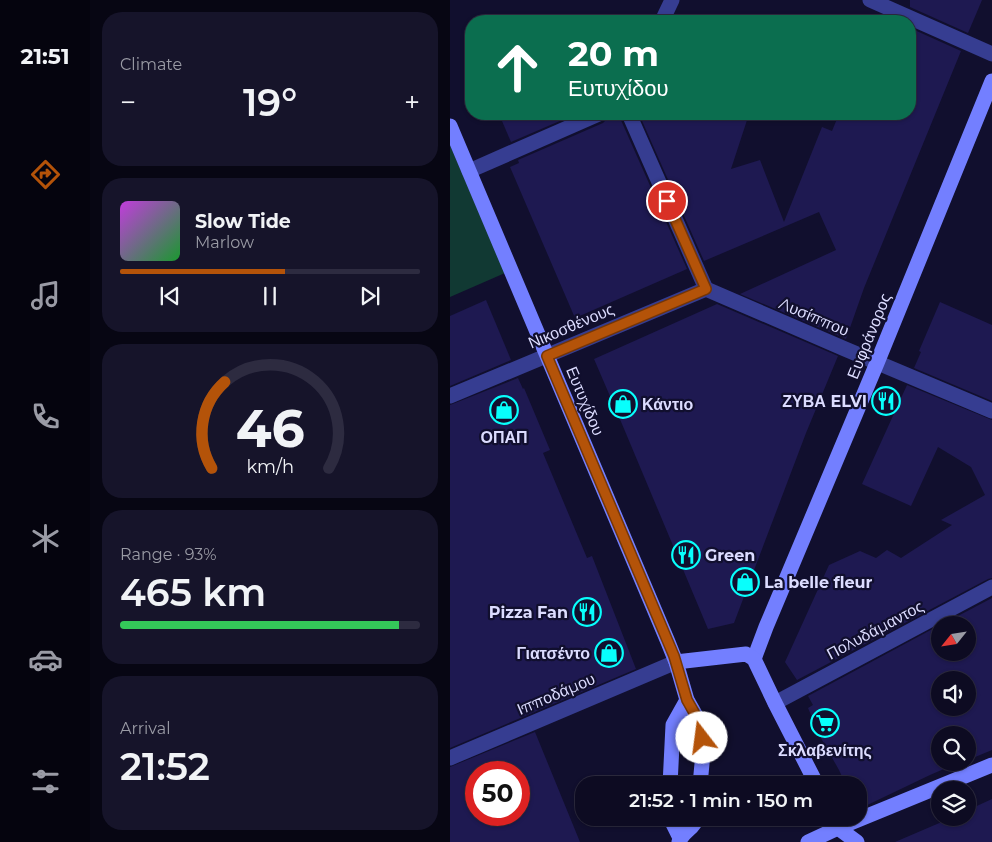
<!DOCTYPE html>
<meta charset="utf-8">
<style>
body{margin:0;font-family:Montserrat,sans-serif;background:#16142a;color:#f1f3f6;height:100vh;display:flex;flex-direction:column;font-size:19px;white-space:nowrap}
*{box-sizing:border-box;margin:0}
p{font-size:16px;color:#9a9ba5}
.icon{flex:none;width:28px;height:28px;fill:none;stroke:currentColor;stroke-width:2;stroke-linecap:round;stroke-linejoin:round}
.map{position:relative;flex:1;overflow:hidden}
.details{display:flex;flex-direction:column;gap:12px;padding:12px;background:#070613;width:360px}
.details>*{flex:none}
.top-card{position:absolute;left:15px;top:15px;width:451px;height:105px;border-radius:20px;box-shadow:0 1px 4px #0004,0 0 0 1px #2d2b40;background:#0b6e4f;color:#fff;overflow:hidden}
.needle{width:32px;rotate:240deg}
.controls{position:absolute;left:481px;top:616px;display:grid;gap:10px}
.controls a{display:grid;place-items:center;width:45px;height:45px;border-radius:50%;background:#0d0b22;box-shadow:0 1px 4px #0004,0 0 0 1px #2d2b40;font-size:25px}
.speed{position:absolute;left:15px;top:761px;display:flex;gap:10px;font-size:25px;font-weight:700;text-align:center}
.speed>*{display:grid;place-content:center;width:65px;height:65px;border-radius:50%;background:#0d0b22;box-shadow:0 1px 4px #0004,0 0 0 1px #2d2b40;line-height:1}
.speed .limit{border:8px solid #d22;background:#fff;color:#111}
.pin{position:absolute;display:grid;place-items:center;width:42px;height:42px;color:#fff;margin:-21px;border:2px solid #fff;border-radius:50%;box-shadow:0 1px 5px #0007}
.me{position:absolute;width:55px;margin:-28px;rotate:345deg;stroke-linejoin:round;filter:drop-shadow(0 0 4px #0008)}
.turn{display:flex;align-items:center;gap:18px;height:105px;padding:0 20px;font-size:22px}
.turn .icon{width:65px;height:65px;stroke-width:2.5}
.turn b{display:block;font-size:35px;line-height:42px}
.big{font-size:38px;font-weight:600;line-height:1.1}
.details .card{flex:1;display:flex;flex-direction:column;justify-content:center;gap:8px;min-width:0;padding:0 18px;border-radius:20px;background:#16142a}
.details .dial{align-items:center;gap:0}
.dial svg{height:130px;overflow:visible;fill:none;stroke:#2d2b40;stroke-width:7;stroke-linecap:round;text-anchor:middle}
.dial text{fill:#f1f3f6;stroke:none}
.song{display:flex;align-items:center;gap:15px}
.cover{width:60px;height:60px;border-radius:8px;background:linear-gradient(135deg,hsl(290 70% 55%),hsl(130 70% 35%))}
.played{height:5px;border-radius:2px;background:linear-gradient(90deg,#b45309 55%,#2d2b40 55%)}
.keys{display:flex;justify-content:space-around;direction:ltr}
.heat{display:flex;justify-content:space-between;align-items:center;font-size:28px;direction:ltr}
.charge{height:8px;border-radius:4px;background:linear-gradient(90deg,#34c759 93%,#2d2b40 0)}
.trip{position:absolute;left:125px;top:776px;width:292px;height:50px;border-radius:20px;background:#0d0b22;box-shadow:0 1px 4px #0004,0 0 0 1px #2d2b40;font-weight:600;line-height:50px;text-align:center}
main{display:flex;flex:1;min-height:0}
.tab-bar{display:flex;flex-direction:column;width:90px;justify-content:space-around;align-items:center;background:#05040e;color:#9a9ba5}
.tab-bar .icon{width:35px;height:35px}
.tab-bar .current{color:#b45309}
.tab-bar b{font-size:22px;color:#f1f3f6}
.map>svg:first-child{display:block}
.green{fill:#113933}
.building{fill:#1e1951;fill-rule:evenodd}
.lines{fill:none;stroke-linecap:round;stroke-linejoin:round}
.street{stroke:#363d91;stroke-width:15}
.secondary{stroke:#737fff;stroke-width:15}
.route-casing{stroke:#753606;stroke-width:12}
.route{stroke:#b45309;stroke-width:9}
.labels{text-anchor:middle;dominant-baseline:central;stroke-width:4.5;stroke-linejoin:round;paint-order:stroke}
.street-label{font-size:16px;fill:#dcdcff;stroke:#110f2e}
.poi-label{font-size:16px;font-weight:bold;fill:#dcdcff;stroke:#110f2e;text-anchor:end}
</style>
<main>
<nav class="tab-bar">
<b>21:51</b>
<svg class="icon current" aria-label="directions" viewBox="0 0 24 24"><path d="M12 3l9 9-9 9-9-9zM9 14v-3h6M13 9l2 2-2 2"/></svg>
<svg class="icon" aria-label="music" viewBox="0 0 24 24"><path d="M9 18V5l10-2v13"/><circle cx="6" cy="18" r="3"/><circle cx="16" cy="16" r="3"/></svg>
<svg class="icon" aria-label="phone" viewBox="0 0 24 24"><path d="M5 4h4l2 5-3 2q2 4 5 5l2-3 5 2v4C11 20 4 13 5 4z"/></svg>
<svg class="icon" aria-label="climate" viewBox="0 0 24 24"><path d="M12 3v18M4 7l16 10M4 17L20 7"/></svg>
<svg class="icon" aria-label="car" viewBox="0 0 24 24"><path d="M5 17H2v-5l4-1 3-4h7l3 4 3 1v5h-3M9 17h6M6 11h13"/><circle cx="7" cy="17" r="2"/><circle cx="17" cy="17" r="2"/></svg>
<svg class="icon" aria-label="filters" viewBox="0 0 24 24"><path d="M4 7h16M4 17h16"/><circle cx="9" cy="7" r="2"/><circle cx="15" cy="17" r="2"/></svg>
</nav>
<section class="details">
<div class="card"><p>Climate</p>
<div class="heat"><a>−</a><b class="big">19°</b><a>+</a></div>
</div>
<div class="card">
<div class="song"><i class="cover"></i><div><b>Slow Tide</b><p>Marlow</p></div></div>
<div class="played"></div>
<div class="keys"><svg class="icon" aria-label="previous" viewBox="0 0 24 24"><path d="M18 5L8 12l10 7zM5 5v14"/></svg><svg class="icon" aria-label="pause" viewBox="0 0 24 24"><path d="M8 5v14M16 5v14"/></svg><svg class="icon" aria-label="next" viewBox="0 0 24 24"><path d="M6 5l10 7-10 7zM19 5v14"/></svg></div>
</div>
<div class="card dial"><svg viewBox="0 0 100 80">
<path d="M14 69A42 42 0 1 1 86 69"/>
<path d="M14 69A42 42 0 0 1 22 16" stroke="#b45309"/>
<text x="50" y="56" font-size="32" font-weight="700">46</text>
<text x="50" y="72" font-size="11">km/h</text>
</svg></div>
<div class="card"><p>Range · 93%</p><b class="big">465 km</b><div class="charge"></div></div>
<div class="card"><p>Arrival</p><b class="big">21:52</b></div>
</section>
<div class="map">
<svg width="542" height="842" viewBox="0 0 542 842">
<rect width="100%" height="100%" fill="#110f2e"/>
<polygon class="green" points="0,145 55,273 0,297"/>
<g class="building">
<polygon points="460,0 532,0 518,33 460,7"/>
<polygon points="460,28 511,51 414,288 396,339 290,294 386,250 369,212 254,261 189,114 299,114 281,169 310,160 334,222 372,127 382,131 389,114 460,114"/>
<polygon points="49,114 126,114 61,142"/>
<polygon points="158,114 170,114 170,118 237,269 125,318 60,167 69,163 68,160 153,123 157,119"/>
<polygon points="36,300 61,360 0,386 0,316"/>
<polygon points="490,302 542,325 542,401 464,368 471,352 469,351"/>
<polygon points="267,304 388,356 356,433 284,623 258,629 172,424 144,359"/>
<polygon points="68,378 73,389 74,388 100,450 93,453 137,558 142,556 186,669 0,748 0,405"/>
<polygon points="457,385 542,420 542,578 538,579 347,680 335,662 379,565 410,551 426,558 437,550 451,558 502,525 491,520 535,495 521,467 488,447 461,506 412,484"/>
<path d="M542,598v152l-24,10v-25h-28v27h20l-30,13 -71,34v-24h-13l-7,-15 -17,-30 -14,-32 5,-3 -5,-9 132,-71v27h28v-27h-27zM490,680h28v28h-28z"/>
<path d="M85,732l45,110h-130v-75zM26,772h43v43h-43z"/>
<polygon points="542,799 542,842 445,842 501,818 518,818 518,810"/>
</g>
<g class="lines">
<g class="street">
<polyline points="420,0 542,54"/>
<polyline points="212,21 222,0"/>
<polyline points="179,114 256,289"/>
<polyline points="19,171 149,114"/>
<polyline points="256,289 395,349 542,411"/>
<polyline points="0,396 256,289"/>
<polyline points="325,703 542,587"/>
<polyline points="0,758 226,662"/>
</g>
<g class="secondary">
<polyline points="0,126 218,642 226,662 237,700 250,723 253,753 250,785"/>
<polyline points="304,659 316,627 427,363 542,81"/>
<polyline points="226,662 296,654 304,659 325,703 367,785"/>
<polyline points="220,785 223,725 237,700"/>
<polyline points="220,818 230,838"/>
<polyline points="388,828 407,842"/>
<path d="M229,842c3,-10 16,-14 18,-24"/>
<polyline points="358,842 388,828 542,765"/>
</g>
</g>
<g class="lines">
<defs>
<polyline id="route" points="217,201 256,289 97,356 224,656 237,700 250,723 252,738"/>
</defs>
<use href="#route" class="route-casing"/>
<use href="#route" class="route"/>
</g>
<defs>
<symbol id="restaurant-ring" viewBox="-11 -11 22 22"><circle r="9.5" fill="#110f2e" stroke="#08fffc" stroke-width="1.5"/><path d="M-5-6h1v4h1v-4h1v4h1v-4h1v5L-1.5 .5V6h-2V.5L-5-1ZM5-6V6H3V1.5H1.5Q1.5-4 5-6Z" fill="#08fffc"/></symbol>
<symbol id="shop-ring" viewBox="-11 -11 22 22"><circle r="9.5" fill="#110f2e" stroke="#08fffc" stroke-width="1.5"/><path d="M-5-2.5h2.3a2.7 3.5 0 0 1 5.4 0H5L5.5 6h-11ZM-1.5-2.5h3a1.5 2.3 0 0 0-3 0Z" fill="#08fffc"/></symbol>
<symbol id="supermarket-ring" viewBox="-11 -11 22 22"><circle r="9.5" fill="#110f2e" stroke="#08fffc" stroke-width="1.5"/><path d="M-6-5.5h2.5l.6 2H6L4.5 2H-2.5L-4.4-4H-6ZM-1.5 3.2a1.3 1.3 0 1 0 .1 0ZM3 3.2a1.3 1.3 0 1 0 .1 0Z" fill="#08fffc"/></symbol>
</defs>
<g fill-rule="evenodd">
<use href="#restaurant-ring" x="420" y="385" width="32" height="32"/>
<use href="#shop-ring" x="157" y="388" width="32" height="32"/>
<use href="#shop-ring" x="38" y="394" width="32" height="32"/>
<use href="#restaurant-ring" x="220" y="539" width="32" height="32"/>
<use href="#shop-ring" x="279" y="566" width="32" height="32"/>
<use href="#restaurant-ring" x="121" y="596" width="32" height="32"/>
<use href="#shop-ring" x="143" y="637" width="32" height="32"/>
<use href="#supermarket-ring" x="359" y="707" width="32" height="32"/>
</g>
<g class="labels">
<g class="street-label">
<text transform="translate(364 317) rotate(23)">Λυσίππου</text>
<text transform="translate(121 326) rotate(-23)">Νικοσθένους</text>
<text transform="translate(419 336) rotate(-68)">Ευφράνορος</text>
<text transform="translate(135 401) rotate(67)">Ευτυχίδου</text>
<text transform="translate(425 630) rotate(-28)">Πολυδάμαντος</text>
<text transform="translate(106 694) rotate(-23)">Ιπποδάμου</text>
</g>
<g class="poi-label">
<text x="417" y="401">ΖΥΒΑ ELVI</text>
<text x="192" y="404" text-anchor="start">Κάντιο</text>
<text x="54" y="437" text-anchor="middle">ΟΠΑΠ</text>
<text x="255" y="555" text-anchor="start">Green</text>
<text x="314" y="582" text-anchor="start">La belle fleur</text>
<text x="118" y="612">Pizza Fan</text>
<text x="140" y="653">Γιατσέντο</text>
<text x="375" y="750" text-anchor="middle">Σκλαβενίτης</text>
</g>
</g>
</svg>
<div class="controls">
<a><svg class="needle" viewBox="-14 -14 28 28"><path d="M0-13l5 13h-10z" fill="#e53935"/><path d="M0 13l5-13h-10z" fill="#9a9ba5"/></svg></a>
<a><svg class="icon" aria-label="sound" viewBox="0 0 24 24"><path d="M4 9h4l5-4v14l-5-4H4zM17 9q2 3 0 6"/></svg></a>
<a><svg class="icon" aria-label="search" viewBox="0 0 24 24"><circle cx="10" cy="10" r="6"/><path d="M15 15l6 6"/></svg></a>
<a><svg class="icon" aria-label="layers" viewBox="0 0 24 24"><path d="M12 4l9 5-9 5-9-5zM3 14l9 5 9-5"/></svg></a>
</div>
<div class="speed"><div class="limit">50</div></div>
<div class="pin" style="left:217px;top:201px;background:#d93025"><svg class="icon" aria-label="arrive" viewBox="0 0 24 24"><path d="M6 21V4h12l-3 4 3 4H6"/></svg></div>
<svg class="me" style="left:252px;top:738px" viewBox="-20 -20 40 40"><circle r="19" fill="#fff"/><path d="M0-13L10 11 0 6-10 11z" fill="#b45309"/></svg>
<div class="trip">21:52 · 1 min · 150 m</div>
<div class="top-card">
<div class="turn"><svg class="icon" aria-label="ahead" viewBox="0 0 24 24"><path d="M12 20V5M6 11l6-6 6 6"/></svg><div><b>20 m</b>Ευτυχίδου</div></div>
</div>
</div>
</main>
